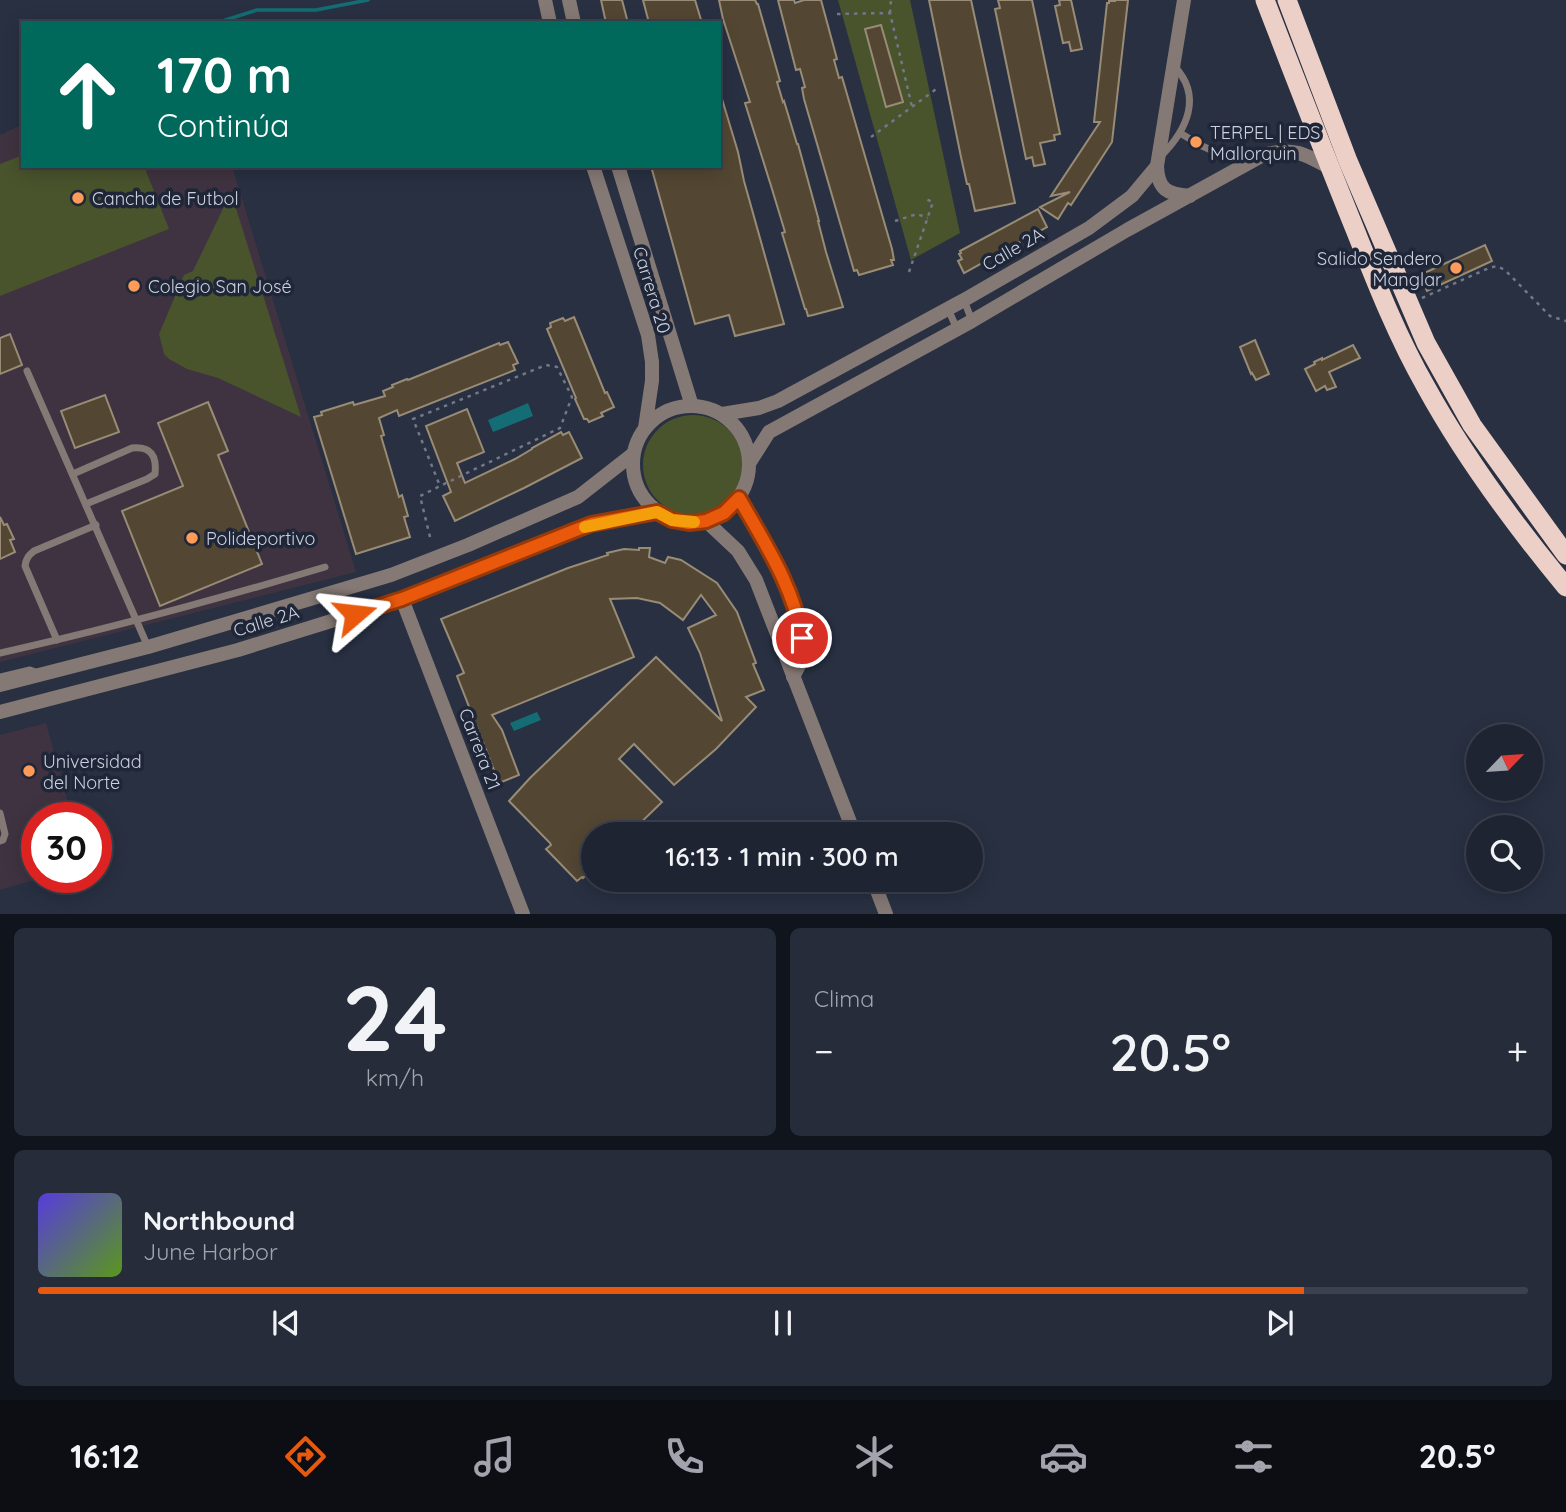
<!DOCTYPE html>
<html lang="es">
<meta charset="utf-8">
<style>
body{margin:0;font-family:Quicksand,sans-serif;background:#262c3a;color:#f1f3f6;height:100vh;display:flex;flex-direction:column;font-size:26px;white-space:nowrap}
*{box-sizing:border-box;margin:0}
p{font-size:23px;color:#a1a4ac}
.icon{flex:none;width:38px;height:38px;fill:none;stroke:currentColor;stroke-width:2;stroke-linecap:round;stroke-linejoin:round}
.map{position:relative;height:914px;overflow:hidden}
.side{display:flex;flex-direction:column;gap:14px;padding:14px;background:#10141c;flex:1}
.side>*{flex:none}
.top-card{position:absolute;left:21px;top:21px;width:700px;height:147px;border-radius:0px;box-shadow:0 4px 18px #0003,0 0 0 2px #3c414d;background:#00695c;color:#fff;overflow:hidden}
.needle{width:46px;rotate:65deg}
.controls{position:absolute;left:1466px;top:724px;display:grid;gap:14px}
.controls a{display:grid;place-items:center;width:77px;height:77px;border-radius:50%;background:#1e2432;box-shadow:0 4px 18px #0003,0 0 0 2px #3c414d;font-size:35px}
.speed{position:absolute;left:21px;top:802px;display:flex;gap:14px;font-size:35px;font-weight:700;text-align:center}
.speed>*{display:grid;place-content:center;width:91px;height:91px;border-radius:50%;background:#1e2432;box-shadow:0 4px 18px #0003,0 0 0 2px #3c414d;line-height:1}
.speed .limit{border:10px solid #d22;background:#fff;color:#111}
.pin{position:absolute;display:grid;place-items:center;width:60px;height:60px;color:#fff;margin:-30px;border:4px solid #fff;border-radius:50%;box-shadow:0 2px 7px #0007}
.me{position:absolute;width:77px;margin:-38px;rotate:73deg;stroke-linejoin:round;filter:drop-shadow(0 0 5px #0008)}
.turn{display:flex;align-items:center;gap:24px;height:147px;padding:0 21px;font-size:32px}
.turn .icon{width:91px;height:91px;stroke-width:2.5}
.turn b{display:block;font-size:49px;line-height:60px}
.big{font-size:52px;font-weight:600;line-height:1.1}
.side .card{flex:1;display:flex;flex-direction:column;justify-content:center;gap:10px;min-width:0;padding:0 24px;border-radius:10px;background:#262c3a}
.side .dial{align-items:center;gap:0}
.dial b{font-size:91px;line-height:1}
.song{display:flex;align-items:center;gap:21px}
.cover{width:84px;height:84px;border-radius:10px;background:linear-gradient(135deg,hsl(250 70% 55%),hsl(90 70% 35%))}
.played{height:7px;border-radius:4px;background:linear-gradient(90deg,#ea580c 85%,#3c414d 85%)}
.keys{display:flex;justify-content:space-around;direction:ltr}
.heat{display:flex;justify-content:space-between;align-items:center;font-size:38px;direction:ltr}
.side .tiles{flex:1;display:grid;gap:14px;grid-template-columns:1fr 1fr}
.card:last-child{grid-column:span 2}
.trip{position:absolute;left:581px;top:822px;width:402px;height:70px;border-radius:35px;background:#1e2432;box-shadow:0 4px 18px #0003,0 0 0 2px #3c414d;font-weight:600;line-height:70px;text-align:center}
.tab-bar{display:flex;height:112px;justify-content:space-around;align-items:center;background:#0c0e14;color:#a1a4ac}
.tab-bar .icon{width:49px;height:49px}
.tab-bar .on{color:#ea580c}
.tab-bar b{font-size:32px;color:#f1f3f6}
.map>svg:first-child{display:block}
.education{fill:#3f3341}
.green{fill:#49532c}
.water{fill:#146d74}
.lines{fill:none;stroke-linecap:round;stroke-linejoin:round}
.stream{stroke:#146d74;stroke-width:3.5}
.building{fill:#534733;stroke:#998c76;stroke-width:2}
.path{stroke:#727888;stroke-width:2.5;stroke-dasharray:3.5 5;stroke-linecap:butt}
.service{stroke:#857975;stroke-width:7}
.minor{stroke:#857975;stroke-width:14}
.trunk{stroke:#ecd0c8;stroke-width:19}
.route-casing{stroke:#983908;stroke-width:18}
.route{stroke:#ea580c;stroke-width:12}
.slow{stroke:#f59e0b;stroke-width:12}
.poi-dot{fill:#fe9b59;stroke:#1e2638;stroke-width:2.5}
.labels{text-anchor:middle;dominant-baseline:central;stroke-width:7;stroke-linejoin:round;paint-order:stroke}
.poi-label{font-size:18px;fill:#ccd1dd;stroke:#1e2638;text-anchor:start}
.street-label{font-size:18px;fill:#ccd1dd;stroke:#1e2638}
</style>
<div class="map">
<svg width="1566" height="914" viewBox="0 0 1566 914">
<rect width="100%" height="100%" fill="#283042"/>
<g class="education">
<polygon points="23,124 23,166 232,166 356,572 0,662 0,135"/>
<polygon points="46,723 72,817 37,817 37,877 45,877 0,890 0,735"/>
</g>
<g class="green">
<polygon points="838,0 910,0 960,233 911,260"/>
<polygon points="23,155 23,166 144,166 169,229 0,296 0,164"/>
<polygon points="231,192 301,417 218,378 187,369 169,359 164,354 159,334 184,275 193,271"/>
<circle cx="693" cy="465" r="50"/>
</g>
<g class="water">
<polygon points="528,403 533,416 493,432 488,420"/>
<polygon points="537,712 541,720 514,731 510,723"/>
</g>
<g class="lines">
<polyline class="stream" points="216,23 257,10 316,10 368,0"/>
</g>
<g class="building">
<polygon points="601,0 622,0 628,23 606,23"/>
<polygon points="643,0 695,0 702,23 649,23"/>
<polygon points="719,0 755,0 757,4 758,4 780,81 777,82 783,102 784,101 797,144 798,144 819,221 818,221 826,252 843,307 813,315 808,316 806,309 805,309 782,233 785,232 772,189 745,103 750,102 723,19"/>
<polygon points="778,0 794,0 795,3 804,0 821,0 834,48 837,59 834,60 839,78 842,77 892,249 894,260 891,260 893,265 859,275 857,270 854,271 804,99 802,88 805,87 800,69 796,70"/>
<polygon points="929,0 971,0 1015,203 975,211 969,184 967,184 961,157"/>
<polygon points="998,0 1032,0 1060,134 1054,135 1055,140 1040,143 1045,164 1034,166 1032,157 1026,159 995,9 1000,8"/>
<polygon points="1059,0 1071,0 1082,49 1071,51 1069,42 1063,43 1055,6 1060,5"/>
<polygon points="1115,0 1128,0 1112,142 1071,205 1068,203 1058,219 1040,207 1070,192 1051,196 1100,122 1094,122 1107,3 1109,3 1109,1 1115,1"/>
<polygon points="881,25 903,102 886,107 865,29"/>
<polygon points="719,99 722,99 738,152 744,181 784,324 735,336 729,315 695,324 651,166 719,166"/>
<polygon points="1038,209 1047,227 964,273 958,261 962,259 959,254 961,253 960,251"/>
<polygon points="1485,245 1492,261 1427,291 1420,275"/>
<polygon points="574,317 605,393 607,392 614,407 601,413 603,416 589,422 587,419 584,419 575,399 576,398 547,329 551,327 550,323 563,318 565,321"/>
<polygon points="10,334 22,365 0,374 0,338"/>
<polygon points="1255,340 1269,374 1256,380 1252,373 1251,374 1240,347"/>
<polygon points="508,342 518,363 513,365 515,370 399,416 397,410 379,418 384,435 381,436 399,497 402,495 408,516 404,517 410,537 356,554 314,417 322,415 321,412 353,402 354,405 385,396 383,391 393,387 392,385 407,379 408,380 499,343 500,345"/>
<polygon points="1353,345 1360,358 1329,372 1336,387 1327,390 1325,386 1316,391 1305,369 1315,364 1314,362 1322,358 1322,360"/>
<polygon points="105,395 119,432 75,448 61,411"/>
<polygon points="208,402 228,451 218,455 262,564 160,606 122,511 183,486 158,423"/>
<polygon points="467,409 484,452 457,463 465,483 515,459 532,449 532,448 561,432 563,435 569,432 582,458 524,488 455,521 443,496 451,492 426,426"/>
<polygon points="0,517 4,525 7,524 14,539 10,540 15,552 0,559"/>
<polygon points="639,548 650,548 649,557 665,563 668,557 681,560 717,583 737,612 756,663 753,664 764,690 746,697 756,707 716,749 674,785 634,744 619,759 662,802 628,835 593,835 593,868 583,878 582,877 577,881 546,849 551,845 550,843 509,801 530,778 656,657 722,721 700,653 688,628 716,615 701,595 683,620 660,603 637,598 610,599 634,657 492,715 502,730 519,775 499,783 457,676 464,673 441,619 568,568 608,555 607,553 624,549 639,550"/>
</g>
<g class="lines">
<g class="path">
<polyline points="890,13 891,0"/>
<polyline points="837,14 890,13 912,107"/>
<polyline points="871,137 939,87"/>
<polyline points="895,221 917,214 928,218"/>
<polyline points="909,272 933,202 923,198"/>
<polyline points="1422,298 1489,268 1497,266 1505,270 1550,316 1566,321"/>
<polyline points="430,537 420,496 440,486 560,428 572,397 557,367 546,365 413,419 440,486"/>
</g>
<g class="service">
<polyline points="1180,133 1190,139"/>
<polyline points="1202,146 1211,150"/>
<path d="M1161,156c26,-26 42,-60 13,-90"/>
<polyline points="964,300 972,321"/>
<polyline points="948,309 957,329"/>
<polyline points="27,371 148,647"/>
<path d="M73,474l59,-26c19,-2 25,8 23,26l-8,5 -61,25"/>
<path d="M57,640l-32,-74c1,-8 4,-11 9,-15l62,-26"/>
<path d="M0,653c109,-24 218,-54 325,-86"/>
<polyline points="0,677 30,670 38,673"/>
<polyline points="0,813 5,834 3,840 0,841"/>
</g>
<g class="minor">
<polyline points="545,0 550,23"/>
<polyline points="569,0 574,23"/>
<polyline points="593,166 648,335 652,362 652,381 645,428"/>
<polyline points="618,166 692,406"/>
<path d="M1157,166c1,24 10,28 33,30"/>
<circle cx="691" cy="464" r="58"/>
<polyline points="722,414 759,408 778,401 964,300 1089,228 1132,196 1157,166 1184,0"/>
<path d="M750,462l19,-30 203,-111 155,-91 136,-75c29,-8 41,-2 67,13"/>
<polyline points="739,498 781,573 800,622 805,654 793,677"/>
<polyline points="706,521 738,551 756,580 855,835"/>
<polyline points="402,599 523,914"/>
<polyline points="0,685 148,647 391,575 468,545 578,497 633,454"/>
<polyline points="0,712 238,650 402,599 591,524 657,512"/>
<polyline points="873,880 886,914"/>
</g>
<g class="trunk">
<path d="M1265,0c30,78 60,155 91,232 21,53 42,106 70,155 39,71 88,137 140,200"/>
<polyline points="1287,0 1348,161 1426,343 1472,425 1566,555"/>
</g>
</g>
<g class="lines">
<defs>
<path id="route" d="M355,614l47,-15 189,-75 66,-12 15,8 17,3 17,-2 18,-8 15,-15c25,44 55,89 63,140"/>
</defs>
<use href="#route" class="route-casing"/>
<use href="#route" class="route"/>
<polyline class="slow" points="585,527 657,512 672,520 694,522"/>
</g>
<g class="poi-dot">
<circle cx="1196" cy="142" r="7"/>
<circle cx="78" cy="198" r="7"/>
<circle cx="1456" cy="268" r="7"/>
<circle cx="134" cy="286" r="7"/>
<circle cx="192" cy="538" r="7"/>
<circle cx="29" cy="771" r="7"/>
</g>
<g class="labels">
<g class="poi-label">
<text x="1210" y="132">TERPEL | EDS<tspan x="1210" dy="21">Mallorquin</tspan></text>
<text x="92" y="198">Cancha de Futbol</text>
<text x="1442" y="258" text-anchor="end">Salido Sendero<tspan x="1442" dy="21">Manglar</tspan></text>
<text x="148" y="286">Colegio San José</text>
<text x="206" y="538">Polideportivo</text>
<text x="43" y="761">Universidad<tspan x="43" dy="21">del Norte</tspan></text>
</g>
<g class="street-label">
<text transform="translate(1013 249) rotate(-30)">Calle 2A</text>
<text transform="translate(652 290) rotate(73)">Carrera 20</text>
<text transform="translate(266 621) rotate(-17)">Calle 2A</text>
<text transform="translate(480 749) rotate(69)">Carrera 21</text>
</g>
</g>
</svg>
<div class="controls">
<a><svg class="needle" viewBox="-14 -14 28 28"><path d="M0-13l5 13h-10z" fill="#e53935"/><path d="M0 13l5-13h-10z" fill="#a1a4ac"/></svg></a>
<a><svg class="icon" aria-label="search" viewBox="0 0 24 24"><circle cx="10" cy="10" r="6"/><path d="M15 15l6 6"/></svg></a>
</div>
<div class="speed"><div class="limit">30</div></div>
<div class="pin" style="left:802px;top:638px;background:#d93025"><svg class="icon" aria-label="arrive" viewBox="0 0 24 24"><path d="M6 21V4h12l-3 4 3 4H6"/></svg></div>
<svg class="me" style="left:355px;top:614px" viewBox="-20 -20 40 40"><path d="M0-17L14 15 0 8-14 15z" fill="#ea580c" stroke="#fff" stroke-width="4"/></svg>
<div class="trip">16:13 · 1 min · 300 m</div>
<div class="top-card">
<div class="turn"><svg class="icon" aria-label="ahead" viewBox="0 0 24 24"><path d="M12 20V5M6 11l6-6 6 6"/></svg><div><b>170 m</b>Continúa</div></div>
</div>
</div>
<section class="side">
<div class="tiles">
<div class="card dial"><b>24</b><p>km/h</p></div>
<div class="card"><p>Clima</p>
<div class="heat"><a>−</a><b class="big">20.5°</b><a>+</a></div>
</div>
<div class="card">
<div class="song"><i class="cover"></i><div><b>Northbound</b><p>June Harbor</p></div></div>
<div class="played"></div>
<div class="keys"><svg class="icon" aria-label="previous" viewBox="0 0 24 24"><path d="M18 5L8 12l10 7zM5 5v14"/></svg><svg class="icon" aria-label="pause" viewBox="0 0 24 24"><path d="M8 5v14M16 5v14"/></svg><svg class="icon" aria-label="next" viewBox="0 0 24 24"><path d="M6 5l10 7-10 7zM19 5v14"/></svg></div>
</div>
</div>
</section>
<nav class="tab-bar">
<b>16:12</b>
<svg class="icon on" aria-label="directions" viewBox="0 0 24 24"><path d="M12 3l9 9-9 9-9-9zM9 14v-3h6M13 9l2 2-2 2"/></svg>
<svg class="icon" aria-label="music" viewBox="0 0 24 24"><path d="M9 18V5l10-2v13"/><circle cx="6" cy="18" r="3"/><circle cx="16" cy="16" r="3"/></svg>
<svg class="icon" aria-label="phone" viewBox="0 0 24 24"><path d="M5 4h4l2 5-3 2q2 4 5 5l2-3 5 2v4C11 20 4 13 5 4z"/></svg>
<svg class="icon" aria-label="climate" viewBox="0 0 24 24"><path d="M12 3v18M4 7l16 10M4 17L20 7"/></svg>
<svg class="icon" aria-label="car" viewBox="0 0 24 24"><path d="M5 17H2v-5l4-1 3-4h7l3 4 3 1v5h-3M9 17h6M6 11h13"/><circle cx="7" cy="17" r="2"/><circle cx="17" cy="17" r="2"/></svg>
<svg class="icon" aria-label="filters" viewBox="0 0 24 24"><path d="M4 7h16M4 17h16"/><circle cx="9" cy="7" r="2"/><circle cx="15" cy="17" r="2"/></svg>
<b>20.5°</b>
</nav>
